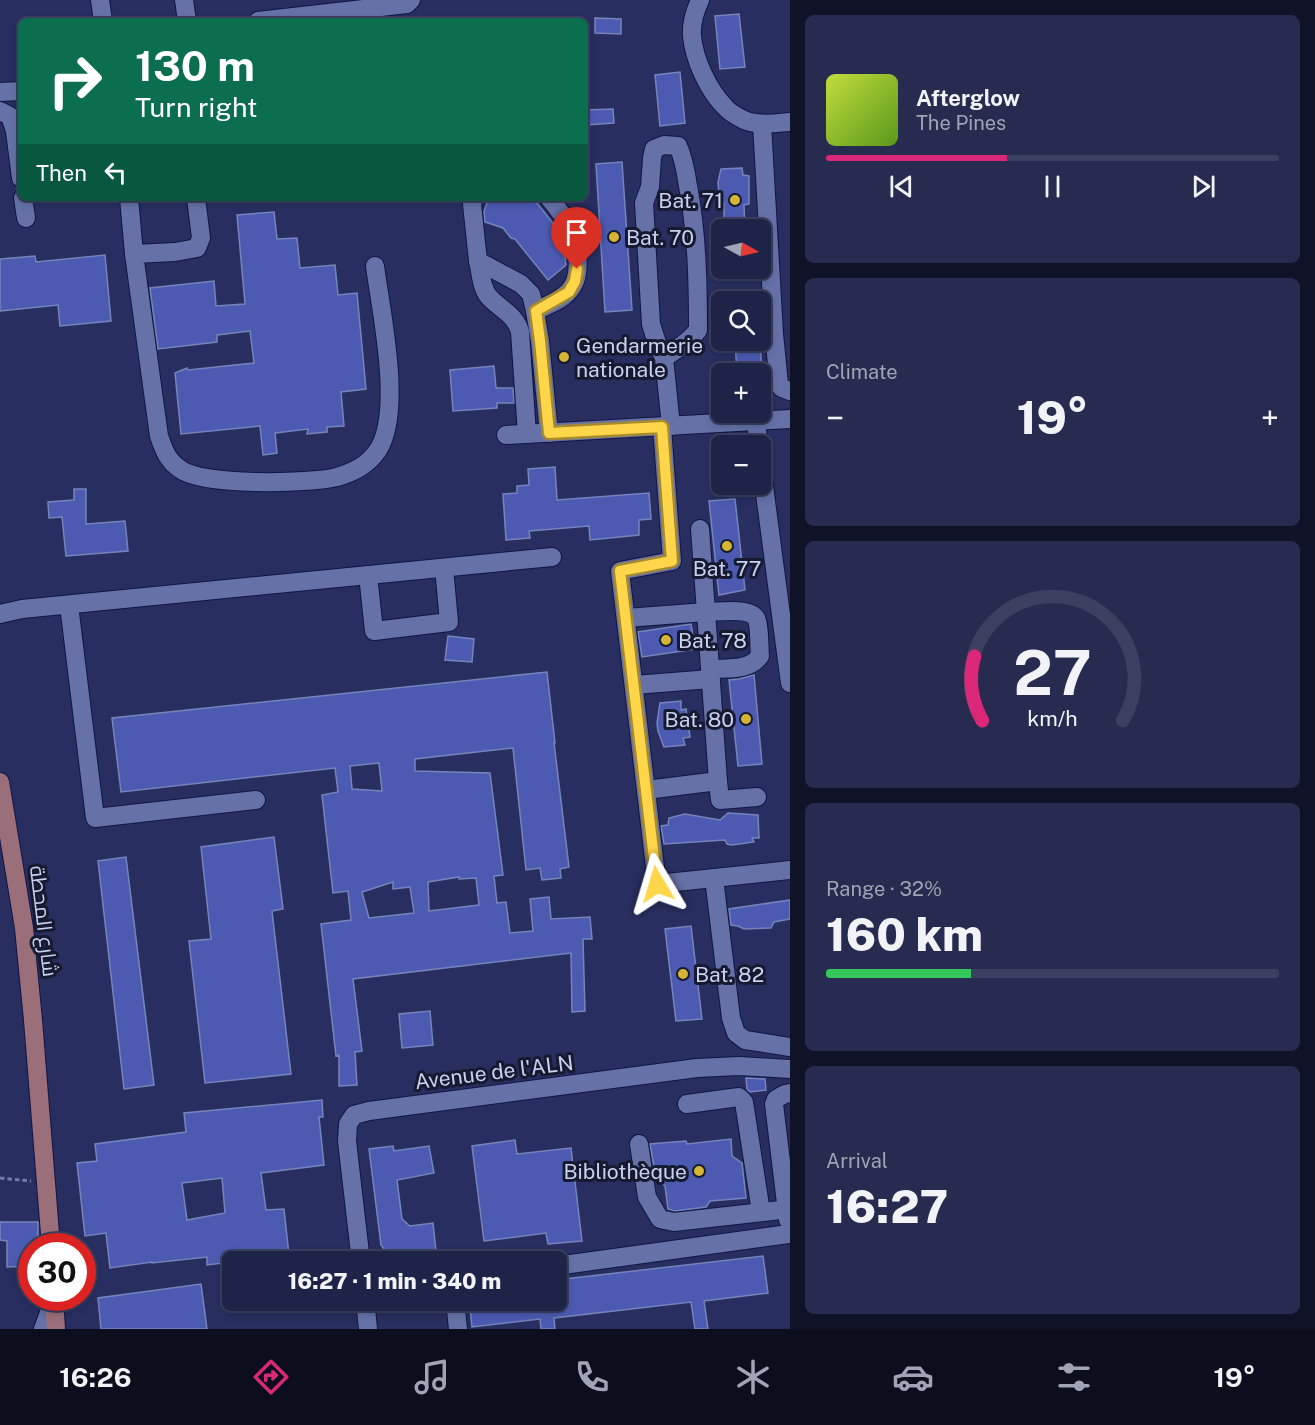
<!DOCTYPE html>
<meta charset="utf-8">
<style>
body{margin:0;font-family:"Public Sans",Cairo,sans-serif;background:#262b4f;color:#f1f3f6;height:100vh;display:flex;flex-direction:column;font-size:22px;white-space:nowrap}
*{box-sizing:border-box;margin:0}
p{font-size:20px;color:#a1a4b4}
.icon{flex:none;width:33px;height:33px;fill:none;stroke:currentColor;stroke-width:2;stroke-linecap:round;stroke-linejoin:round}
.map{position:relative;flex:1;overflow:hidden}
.sheet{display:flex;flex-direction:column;gap:15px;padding:15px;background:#101328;width:525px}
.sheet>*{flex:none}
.hud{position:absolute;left:18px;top:18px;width:570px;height:183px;border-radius:9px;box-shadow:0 3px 9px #0003,0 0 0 2px #3c4060;background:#0b6e4f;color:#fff;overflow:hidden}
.needle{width:39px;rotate:98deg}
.buttons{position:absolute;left:711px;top:219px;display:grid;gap:12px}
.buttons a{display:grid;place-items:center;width:60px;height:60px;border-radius:9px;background:#1e2348;box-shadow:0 3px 9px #0003,0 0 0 2px #3c4060;font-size:30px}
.speed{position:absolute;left:18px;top:1233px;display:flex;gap:12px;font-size:30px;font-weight:700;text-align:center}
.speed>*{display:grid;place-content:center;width:78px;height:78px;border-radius:50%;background:#1e2348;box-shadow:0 3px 9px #0003,0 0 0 2px #3c4060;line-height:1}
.speed .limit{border:9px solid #d22;background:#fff;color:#111}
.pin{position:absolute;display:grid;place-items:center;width:51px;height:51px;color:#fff;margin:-62px -26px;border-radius:50% 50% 50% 0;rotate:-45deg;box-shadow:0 0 6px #0007}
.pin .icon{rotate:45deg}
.me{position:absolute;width:66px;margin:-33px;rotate:353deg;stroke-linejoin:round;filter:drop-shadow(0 0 4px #0008)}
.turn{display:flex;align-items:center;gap:21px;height:126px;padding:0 18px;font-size:27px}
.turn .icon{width:78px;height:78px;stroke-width:2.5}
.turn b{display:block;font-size:42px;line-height:51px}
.then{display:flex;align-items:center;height:57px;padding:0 18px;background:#0003;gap:12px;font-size:22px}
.big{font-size:45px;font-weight:800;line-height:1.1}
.sheet .widget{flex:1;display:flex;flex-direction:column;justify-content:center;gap:9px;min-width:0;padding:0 21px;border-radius:9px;background:#262b4f}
.sheet .dial{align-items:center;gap:0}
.dial svg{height:156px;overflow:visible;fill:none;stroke:#3c4060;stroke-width:7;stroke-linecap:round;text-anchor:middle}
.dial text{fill:#f1f3f6;stroke:none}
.song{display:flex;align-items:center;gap:18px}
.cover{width:72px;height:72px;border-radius:9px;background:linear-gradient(135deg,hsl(70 70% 55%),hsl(90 70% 35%))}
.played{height:6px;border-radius:3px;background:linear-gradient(90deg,#db2777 40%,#3c4060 40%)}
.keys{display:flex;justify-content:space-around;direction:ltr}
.heat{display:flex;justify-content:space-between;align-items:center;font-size:33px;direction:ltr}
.charge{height:9px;border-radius:4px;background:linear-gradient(90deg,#34c759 32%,#3c4060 0)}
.trip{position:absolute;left:222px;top:1251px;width:345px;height:60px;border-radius:9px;background:#1e2348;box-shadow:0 3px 9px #0003,0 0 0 2px #3c4060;font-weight:800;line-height:60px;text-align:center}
.menu{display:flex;height:96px;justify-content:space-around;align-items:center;background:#0c0e1d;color:#a1a4b4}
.menu .icon{width:42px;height:42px}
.menu .on{color:#db2777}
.menu b{font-size:27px;color:#f1f3f6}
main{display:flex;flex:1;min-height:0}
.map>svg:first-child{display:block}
.building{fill:#4c5ab2;stroke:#7784bc;stroke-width:1.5;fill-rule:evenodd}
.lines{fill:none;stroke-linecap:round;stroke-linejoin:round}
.minor-casing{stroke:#111543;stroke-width:20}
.major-casing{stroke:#111543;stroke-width:20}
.path{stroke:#757ca4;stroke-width:3;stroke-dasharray:4.5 3;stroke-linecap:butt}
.minor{stroke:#6571a7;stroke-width:18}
.major{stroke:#9b6f79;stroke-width:18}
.route-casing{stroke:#a68a30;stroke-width:15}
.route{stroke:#ffd54a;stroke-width:10}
.poi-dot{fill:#d6b534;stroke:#161a30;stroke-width:2}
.labels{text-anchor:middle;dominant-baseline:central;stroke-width:6;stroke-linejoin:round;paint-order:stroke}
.poi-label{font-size:21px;fill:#c9d1ef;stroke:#161a30;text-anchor:start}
.street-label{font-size:21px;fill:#c9d1ef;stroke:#161a30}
</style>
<main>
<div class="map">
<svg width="790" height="1329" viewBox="0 0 790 1329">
<rect width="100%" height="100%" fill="#282f60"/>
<g class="building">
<polygon points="739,14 745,67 720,69 715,16"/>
<polygon points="595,18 621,19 621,34 595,33"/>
<polygon points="680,72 685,123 660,126 655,75"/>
<polygon points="613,109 614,123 585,125 585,110"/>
<polygon points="622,162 632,310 605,312 596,164"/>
<polygon points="742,168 743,175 749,176 749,204 744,205 745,230 722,230 724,218 724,204 719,196 718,182 721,169"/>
<polygon points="489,198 507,198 520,202 524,199 537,203 556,227 554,232 563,243 566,265 548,280 515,239 511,238 503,228 485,222 484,211"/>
<polygon points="274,212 277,239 297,238 300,268 335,265 338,295 357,293 366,389 341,392 344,426 327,427 327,432 307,434 308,429 275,433 277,453 263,455 260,426 181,434 175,373 187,368 188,370 254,363 250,331 217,335 217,342 158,349 150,288 214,281 216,306 245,304 237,215"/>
<polygon points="105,255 111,321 60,326 58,305 0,311 0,259 35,256 36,262"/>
<polygon points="735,340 760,340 762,374 737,374"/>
<polygon points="494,366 496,388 513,388 514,403 497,403 497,408 453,411 450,370"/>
<polygon points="555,467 557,500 649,493 651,519 639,520 639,535 590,540 589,526 529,531 530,538 506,540 503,494 517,493 517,486 529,485 528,469"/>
<polygon points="74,489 86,489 86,524 125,521 128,551 66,556 62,517 49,518 48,502 74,500"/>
<polygon points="735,499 745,590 719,595 709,501"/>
<polygon points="691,624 695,649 642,657 638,632"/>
<polygon points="448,636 474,639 472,662 445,660"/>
<path d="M547,672l8,71h-1l15,124 -9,2 1,9 -19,2 -2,-12 -14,2 -13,-122 -98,11v12l75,2 13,102 -9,1 3,27 9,-1 4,31 23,-2 -3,-32 19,-2 2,22 39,-2 2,22h-9l2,72 -13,1 -1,-59 -218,26 9,72 -7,1 2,33 -18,1v-31l-3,1 -15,-132 30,-4 -3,-29 -15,2 -11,-98 16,-3 -3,-24 -214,24 -9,-74zM379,763l3,28 -30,-2 -2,-23zM459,877v2l17,-1 3,27 -50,6 -1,-29zM393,882v7l17,-2 4,26 -45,5 -7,-26z"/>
<polygon points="754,675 762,764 738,766 729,680 739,679"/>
<polygon points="681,701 681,710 686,709 690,737 683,738 685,745 664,747 658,731 657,723 660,703"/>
<polygon points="728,813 758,815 759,838 752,838 754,842 732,845 727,844 725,840 664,844 661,826 668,825 669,818 685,814 720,820"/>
<polygon points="274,837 283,909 272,911 291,1074 205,1083 189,941 211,939 201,847"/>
<polygon points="126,857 154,1085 124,1089 98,861"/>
<polygon points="790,900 790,919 774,922 771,928 744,929 738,926 731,925 729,909"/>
<polygon points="691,926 702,1019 676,1021 665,929"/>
<polygon points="430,1011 433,1045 402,1048 399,1014"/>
<polygon points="746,1078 765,1079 766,1090 750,1092 747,1089"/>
<path d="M322,1100l1,17h-4l5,48 -63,8 5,37 18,-1 5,46 -82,10v-8l-55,6v-1l-42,6 -4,-35 -21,3 -8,-73 20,-2 -2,-17 91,-12 -2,-19zM222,1178l3,35 -38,7 -5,-37z"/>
<polygon points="731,1139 732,1156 742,1163 746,1198 710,1201 706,1207 675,1211 668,1209 665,1186 656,1179 650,1144 686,1141 687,1144"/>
<polygon points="515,1140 517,1154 571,1148 582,1241 548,1244 546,1233 484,1241 472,1146"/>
<polygon points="393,1146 394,1151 429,1146 434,1173 397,1180 402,1219 410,1226 433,1223 436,1251 389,1256 381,1245 369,1149"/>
<polygon points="0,1222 38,1222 38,1246 32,1246 32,1266 7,1267 7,1241 0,1240"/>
<polygon points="763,1256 768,1293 704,1301 708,1329 695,1329 691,1302 554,1318 555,1329 541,1329 540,1319 472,1327 469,1300 556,1300 556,1280"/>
<polygon points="201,1284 207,1329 101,1329 98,1298"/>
</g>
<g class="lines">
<defs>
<g id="minor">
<polyline points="100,0 103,21"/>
<polyline points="184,0 187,21"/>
<path d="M700,0c-5,11 -9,24 -8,36 2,23 16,54 33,71 4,5 13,10 19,13 14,6 31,3 46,2"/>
<polyline points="258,21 407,4 411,0"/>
<polyline points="0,92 21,91"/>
<polyline points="0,111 10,116 15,131 21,178"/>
<polyline points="762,124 774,334 779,384 782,388 790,391"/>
<polyline points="23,198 26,218"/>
<polyline points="129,198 134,254"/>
<path d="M196,198l5,40 -4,10 -22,4 -41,2 25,182c5,14 8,24 21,33 21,17 130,15 157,8 17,-5 31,-12 41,-27 25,-39 3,-138 -3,-184"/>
<polyline points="474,198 472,204 478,261 521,284 531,294 535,311 540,341 549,433"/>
<path d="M478,261c3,12 3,27 11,36 11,12 27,18 31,35l7,102"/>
<path d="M535,311c11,-5 25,-10 33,-19 15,-14 10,-46 2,-63 -5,-11 -13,-22 -21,-31"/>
<path d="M664,358c12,-8 25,-16 34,-28 0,-48 -1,-96 -10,-144 -2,-14 -4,-27 -10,-40l-14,-1 -10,4 -2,9 -2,29 -6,16 7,121 6,19 7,15 7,68"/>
<polyline points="756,422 759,446"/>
<polyline points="662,427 672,561 620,571 657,884 790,870"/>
<polyline points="506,435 790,419"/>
<polyline points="760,456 790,683"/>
<path d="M700,529l6,83c11,0 43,-5 50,6 4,7 3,29 4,38 -11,15 -33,12 -50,13"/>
<polyline points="368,575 374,631 449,622 444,568"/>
<polyline points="69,605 95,818 256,800"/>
<polyline points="0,614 22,609 552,557"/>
<polyline points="626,618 706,612 718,781"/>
<polyline points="634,685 711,679"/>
<polyline points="646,790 718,781 720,800 757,797"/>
<polyline points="714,878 731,1018 736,1033 745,1040 790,1047"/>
<polyline points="687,1104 739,1097 744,1102 761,1212"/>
<polyline points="639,1144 647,1197 660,1219 674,1222 790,1209"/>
<polyline points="788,1220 774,1104 776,1099 785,1094 790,1093"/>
<polyline points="361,1262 347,1141 348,1124 354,1115 369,1111 697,1068 739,1066 790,1069"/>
<polyline points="556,1266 789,1234"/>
<polyline points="365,1300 368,1329"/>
<polyline points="455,1300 458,1329"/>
<polyline points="43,1329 54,1299"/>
</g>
<g id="major">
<polyline points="0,782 24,928 33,1020 51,1246"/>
<polyline points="54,1298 56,1329"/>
</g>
</defs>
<use href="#minor" class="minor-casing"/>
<use href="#major" class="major-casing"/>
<polyline class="path" points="0,1178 31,1181"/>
<use href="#minor" class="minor"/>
<use href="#major" class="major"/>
</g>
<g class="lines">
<defs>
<polyline id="route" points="577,269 575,281 569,292 536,311 540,341 549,433 662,427 672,561 620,571 657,884"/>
</defs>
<use href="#route" class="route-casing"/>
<use href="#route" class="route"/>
</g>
<g class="poi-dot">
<circle cx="735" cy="200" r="6"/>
<circle cx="614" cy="237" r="6"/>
<circle cx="564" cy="357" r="6"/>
<circle cx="727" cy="546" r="6"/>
<circle cx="666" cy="640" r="6"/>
<circle cx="746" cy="719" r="6"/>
<circle cx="683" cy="974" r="6"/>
<circle cx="699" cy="1171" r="6"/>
</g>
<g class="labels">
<g class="poi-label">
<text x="723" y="200" text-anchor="end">Bat. 71</text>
<text x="626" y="237">Bat. 70</text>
<text x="576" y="345">Gendarmerie<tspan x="576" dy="24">nationale</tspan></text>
<text x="727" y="568" text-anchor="middle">Bat. 77</text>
<text x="678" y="640">Bat. 78</text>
<text x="734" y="719" text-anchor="end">Bat. 80</text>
<text x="695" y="974">Bat. 82</text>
<text x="687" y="1171" text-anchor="end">Bibliothèque</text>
</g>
<g class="street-label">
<text transform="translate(44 921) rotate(83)">شارع المحطة</text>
<text transform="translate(494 1072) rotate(-7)">Avenue de l'ALN</text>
</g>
</g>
</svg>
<div class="buttons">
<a><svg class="needle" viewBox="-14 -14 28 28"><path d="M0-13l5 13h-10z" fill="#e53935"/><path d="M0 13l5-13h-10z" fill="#a1a4b4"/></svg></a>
<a><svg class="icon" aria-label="search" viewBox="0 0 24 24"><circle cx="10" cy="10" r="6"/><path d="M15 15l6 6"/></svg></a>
<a>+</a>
<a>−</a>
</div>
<div class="speed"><div class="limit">30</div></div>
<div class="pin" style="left:577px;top:269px;background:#d93025"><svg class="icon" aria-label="arrive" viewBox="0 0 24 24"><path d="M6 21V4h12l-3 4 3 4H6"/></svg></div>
<svg class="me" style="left:657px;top:884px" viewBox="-20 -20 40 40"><path d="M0-17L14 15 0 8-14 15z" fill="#ffd54a" stroke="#fff" stroke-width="4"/></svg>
<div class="trip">16:27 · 1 min · 340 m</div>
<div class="hud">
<div class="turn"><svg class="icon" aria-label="right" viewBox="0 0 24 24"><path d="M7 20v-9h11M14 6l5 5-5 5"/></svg><div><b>130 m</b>Turn right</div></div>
<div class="then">Then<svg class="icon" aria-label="left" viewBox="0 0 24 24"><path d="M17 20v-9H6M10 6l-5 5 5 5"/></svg></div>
</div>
</div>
<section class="sheet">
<div class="widget">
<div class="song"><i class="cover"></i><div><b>Afterglow</b><p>The Pines</p></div></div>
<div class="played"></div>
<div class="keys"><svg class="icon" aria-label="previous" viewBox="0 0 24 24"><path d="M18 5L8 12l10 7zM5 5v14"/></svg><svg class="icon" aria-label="pause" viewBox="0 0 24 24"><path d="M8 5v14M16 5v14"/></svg><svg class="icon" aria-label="next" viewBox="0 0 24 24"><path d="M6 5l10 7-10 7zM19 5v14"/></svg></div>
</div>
<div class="widget"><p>Climate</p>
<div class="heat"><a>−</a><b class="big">19°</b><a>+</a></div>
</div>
<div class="widget dial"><svg viewBox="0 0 100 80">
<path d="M14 69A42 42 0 1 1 86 69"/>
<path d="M14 69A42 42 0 0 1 10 36" stroke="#db2777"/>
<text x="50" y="56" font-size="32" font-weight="700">27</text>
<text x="50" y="72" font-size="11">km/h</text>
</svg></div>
<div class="widget"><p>Range · 32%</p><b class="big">160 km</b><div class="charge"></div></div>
<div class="widget"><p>Arrival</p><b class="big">16:27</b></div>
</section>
</main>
<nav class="menu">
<b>16:26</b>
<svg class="icon on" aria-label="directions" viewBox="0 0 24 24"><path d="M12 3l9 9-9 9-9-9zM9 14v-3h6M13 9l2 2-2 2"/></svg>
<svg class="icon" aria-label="music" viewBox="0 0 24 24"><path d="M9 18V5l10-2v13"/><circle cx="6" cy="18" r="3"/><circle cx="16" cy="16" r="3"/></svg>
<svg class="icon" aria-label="phone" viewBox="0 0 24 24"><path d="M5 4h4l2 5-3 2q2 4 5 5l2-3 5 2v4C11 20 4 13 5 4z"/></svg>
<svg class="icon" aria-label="climate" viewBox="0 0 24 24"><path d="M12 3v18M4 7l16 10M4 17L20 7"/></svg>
<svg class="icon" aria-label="car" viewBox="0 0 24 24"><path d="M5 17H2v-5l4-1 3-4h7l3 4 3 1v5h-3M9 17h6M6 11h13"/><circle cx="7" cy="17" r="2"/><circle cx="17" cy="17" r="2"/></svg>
<svg class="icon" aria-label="filters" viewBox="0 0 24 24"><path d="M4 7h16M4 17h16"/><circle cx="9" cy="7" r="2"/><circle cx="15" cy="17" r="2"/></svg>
<b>19°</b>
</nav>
